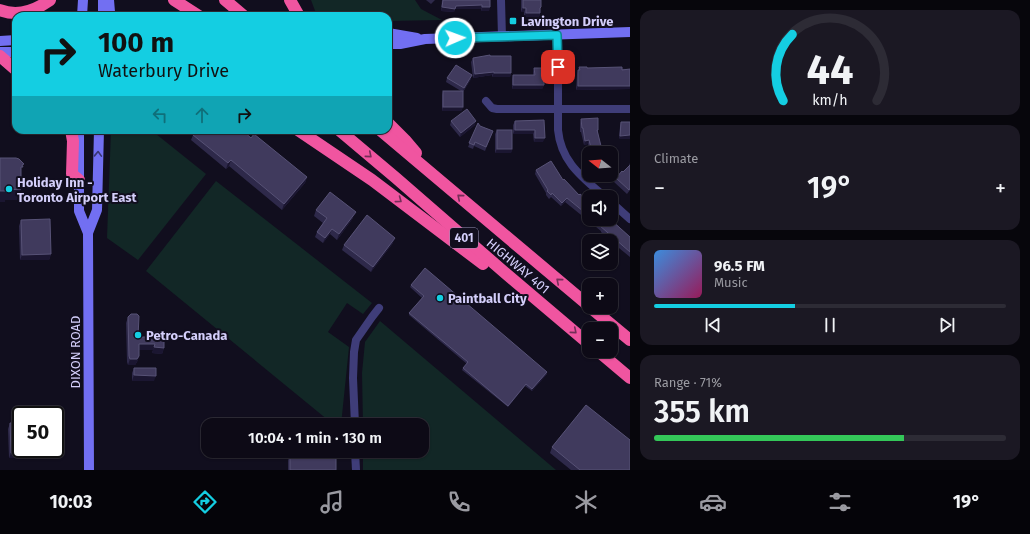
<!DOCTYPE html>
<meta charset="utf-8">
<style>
body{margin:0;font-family:"Fira Sans",sans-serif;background:#1b1823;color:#f1f3f6;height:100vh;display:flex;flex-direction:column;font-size:15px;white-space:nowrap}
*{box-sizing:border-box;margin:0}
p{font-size:13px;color:#9a9aa1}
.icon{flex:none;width:22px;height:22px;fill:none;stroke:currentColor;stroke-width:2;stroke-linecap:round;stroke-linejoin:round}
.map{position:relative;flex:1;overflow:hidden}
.details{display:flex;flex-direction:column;gap:10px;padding:10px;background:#07060c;width:400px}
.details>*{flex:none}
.guide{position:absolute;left:12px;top:12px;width:380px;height:122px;border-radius:12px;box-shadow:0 1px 3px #0004,0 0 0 1px #2d2b35;background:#14cee2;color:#111;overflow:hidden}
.needle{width:26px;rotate:287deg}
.tools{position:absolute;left:582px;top:146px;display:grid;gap:8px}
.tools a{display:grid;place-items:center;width:36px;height:36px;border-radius:8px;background:#0d0a16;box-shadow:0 1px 3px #0004,0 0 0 1px #2d2b35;font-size:20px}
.speed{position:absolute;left:12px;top:406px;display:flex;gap:8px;font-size:20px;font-weight:700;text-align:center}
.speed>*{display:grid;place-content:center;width:52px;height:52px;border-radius:50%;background:#0d0a16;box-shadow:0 1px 3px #0004,0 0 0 1px #2d2b35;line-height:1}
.speed .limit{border:2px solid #111;border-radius:6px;background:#fff;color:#111}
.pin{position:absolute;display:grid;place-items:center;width:34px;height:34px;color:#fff;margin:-17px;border-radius:8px;box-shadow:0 2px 6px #0006}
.me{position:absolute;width:44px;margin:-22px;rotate:88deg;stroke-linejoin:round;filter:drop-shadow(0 0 3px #0008)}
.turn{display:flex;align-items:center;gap:14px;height:84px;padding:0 20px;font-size:18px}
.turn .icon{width:52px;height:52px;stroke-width:2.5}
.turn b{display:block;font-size:28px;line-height:34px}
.lanes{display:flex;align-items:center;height:38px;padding:0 20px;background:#0003;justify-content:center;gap:20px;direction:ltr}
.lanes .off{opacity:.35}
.big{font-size:30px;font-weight:600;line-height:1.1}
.details .tile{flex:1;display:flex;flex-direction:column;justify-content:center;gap:6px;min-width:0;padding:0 14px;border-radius:12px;background:#1b1823}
.details .dial{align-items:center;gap:0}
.dial svg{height:104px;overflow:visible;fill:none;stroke:#2d2b35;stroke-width:7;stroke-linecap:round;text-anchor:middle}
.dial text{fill:#f1f3f6;stroke:none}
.song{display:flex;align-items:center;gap:12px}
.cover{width:48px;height:48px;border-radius:6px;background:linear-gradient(135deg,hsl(210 70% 55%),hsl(330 70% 35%))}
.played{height:4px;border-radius:2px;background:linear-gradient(90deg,#14cee2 40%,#2d2b35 40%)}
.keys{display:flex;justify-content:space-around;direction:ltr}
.heat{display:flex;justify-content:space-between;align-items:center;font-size:22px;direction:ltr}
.charge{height:6px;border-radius:3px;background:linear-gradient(90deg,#34c759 71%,#2d2b35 0)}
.trip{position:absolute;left:201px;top:418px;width:228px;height:40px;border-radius:12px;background:#0d0a16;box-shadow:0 1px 3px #0004,0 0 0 1px #2d2b35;font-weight:600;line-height:40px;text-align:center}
.dock{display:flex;height:64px;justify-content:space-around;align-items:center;background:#050409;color:#9a9aa1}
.dock .icon{width:28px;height:28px}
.dock .current{color:#14cee2}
.dock b{font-size:18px;color:#f1f3f6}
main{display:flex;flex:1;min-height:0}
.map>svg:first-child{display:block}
.green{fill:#122726}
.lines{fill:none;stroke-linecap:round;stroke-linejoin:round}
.street{stroke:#3f3d79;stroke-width:8}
.secondary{stroke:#726ff2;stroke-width:10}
.highway{stroke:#f055a0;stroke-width:12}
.wall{fill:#2e294a}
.shaded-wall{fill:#1b1631}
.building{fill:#403a5d;stroke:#575276}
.oneway{stroke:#383573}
.oneway2{stroke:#752e58}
.route-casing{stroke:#0d8693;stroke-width:10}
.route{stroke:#14cee2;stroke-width:7}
.poi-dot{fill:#14cee2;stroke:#110e1e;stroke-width:1.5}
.labels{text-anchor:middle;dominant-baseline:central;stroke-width:4;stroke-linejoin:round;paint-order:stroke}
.shield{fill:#110e1e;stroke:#9a95b9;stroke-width:1}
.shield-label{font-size:12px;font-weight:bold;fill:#d4cffb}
.poi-label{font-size:13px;font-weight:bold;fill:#d4cffb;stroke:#110e1e;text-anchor:start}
.street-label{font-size:13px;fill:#d4cffb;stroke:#110e1e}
</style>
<main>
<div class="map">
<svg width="630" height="470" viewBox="0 0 630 470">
<rect width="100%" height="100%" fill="#110e1e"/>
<g class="green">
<polygon points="311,0 415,0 421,9 442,20 388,21 388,16 317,16"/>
<polygon points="111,130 151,130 206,174 138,260 107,238"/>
<polygon points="216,181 372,303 363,314 347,303 328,332 349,347 341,425 334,425 146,271"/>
<polygon points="380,321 556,470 363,470 363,451 422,451 422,425 363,425 362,373 365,342"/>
</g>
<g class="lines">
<g class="street">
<polyline points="501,0 502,37"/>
<path d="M557,35l1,19v76c3,32 24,47 47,67"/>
<polyline points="486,101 492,108 497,109 630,109"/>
<polyline points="611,202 630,219"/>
<polyline points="355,425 353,378 354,352 356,340 372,317 379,308"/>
<polyline points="355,451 356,470"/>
</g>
<g class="secondary">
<polyline points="109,0 110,12 112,16"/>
<polyline points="82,16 83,0"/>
<polyline points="103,16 103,0"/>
<polyline points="388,33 417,38"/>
<polyline points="0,41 16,40"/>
<polyline points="388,44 400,44 425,39 630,32"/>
<polyline points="0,52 16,52"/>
<polyline points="79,130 79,211 88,233"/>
<polyline points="89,470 88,233 97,210 99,130"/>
</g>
<g class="highway">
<polyline points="174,0 199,16"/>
<polyline points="225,0 244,16"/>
<polyline points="290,0 299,16"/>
<path d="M0,10c18,7 36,0 50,-10"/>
<polyline points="0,56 16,70"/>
<polyline points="388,123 405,140 416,153"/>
<polyline points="71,130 73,141 72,174 79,180"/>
<polyline points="298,130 372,180 483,264"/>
<polyline points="339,130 396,178 504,272 589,344"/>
<polyline points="380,130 589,306"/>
<polyline points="590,307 630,340"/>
<polyline points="598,351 630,378"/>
</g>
</g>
<g class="wall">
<polygon points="426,0 435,0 431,4"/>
<polygon points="442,0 490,0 489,11 481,11 481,9 455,9 454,12 441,11"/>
<polygon points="521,0 541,0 540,13 539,17 524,17 524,12 521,12"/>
<polygon points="490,56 511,73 510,77 492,77 492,75 473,78 471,62 473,58"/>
<polygon points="579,67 587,68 630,69 630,89 576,90 577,74"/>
<polygon points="534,68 544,85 542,89 512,89 512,79 513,75 533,75 533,72"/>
<polygon points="447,78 471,79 463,92 463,107 461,111 442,111 442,95 443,91 461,91 446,82"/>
<polygon points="581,119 598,130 598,131 599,150 590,151 588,144 584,145 581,132 580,132 580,123"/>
<polygon points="544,120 543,142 534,142 533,134 513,134 513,125 515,121"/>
<polygon points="451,121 475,125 460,137 450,125"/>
<polygon points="621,122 630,122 619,139 620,126"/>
<polygon points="478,123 480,126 493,131 485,151 474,146 473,149 468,147"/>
<polygon points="497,130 512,149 511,153 495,153 495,134"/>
<polygon points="193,135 251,138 307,177 305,183 282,210 229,166 226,169 191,140"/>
<polygon points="630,163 630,190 627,194 614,182 616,178 630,165 629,165"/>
<polygon points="536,170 563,180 579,195 589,201 589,219 610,219 630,237 630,257 608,239 601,232 601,231 565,202 561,206 551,197 549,199 546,195 546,193 535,174"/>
<polygon points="316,210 353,218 337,240 330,234 323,243 315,237 317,232 323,223 314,216"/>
<polygon points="21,220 51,254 49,260 20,260 19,226"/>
<polygon points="393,243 371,272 342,250 344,245"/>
<polygon points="411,285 547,372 547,374 532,391 525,386 508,407 462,370 463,368 467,364 409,315 409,313 422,298 410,287"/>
<polygon points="128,317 138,337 152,337 154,332 164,348 162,354 152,353 153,350 139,350 139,356 137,362 135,365 128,365 127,362 126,323"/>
<polygon points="134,368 154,381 132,381 132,373"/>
<polygon points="10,423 21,449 27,449 26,452 23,452 21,458 9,458 8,429"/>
<polygon points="552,447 630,470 571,470 550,453"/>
<polygon points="290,455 336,470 288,470 288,460"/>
</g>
<g class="shaded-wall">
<polygon points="482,5 481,9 455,9 454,12 441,11 442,7 456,6"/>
<polygon points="482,7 490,7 489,11 481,11"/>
<polygon points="523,8 526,8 524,12 521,12"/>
<polygon points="526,13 540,13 539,17 524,17"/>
<polygon points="494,72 492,75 473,78 475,74"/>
<polygon points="494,73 511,73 510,77 492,77"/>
<polygon points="472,75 471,79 462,92 464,88"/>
<polygon points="513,85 544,85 542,89 512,89"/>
<polygon points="578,86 630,86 630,89 576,90"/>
<polygon points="443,107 463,107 461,111 442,111"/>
<polygon points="476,121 475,125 460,137 461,133"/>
<polygon points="515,130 535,130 533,134 513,134"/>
<polygon points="630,135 630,139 619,139 620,136"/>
<polygon points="535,138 545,138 543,142 534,142"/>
<polygon points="589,140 588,144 584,145 585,141"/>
<polygon points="601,146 599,150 590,151 591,148"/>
<polygon points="497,149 512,149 511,153 495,153"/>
<polygon points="617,157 616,161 611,166 611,164"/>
<polygon points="231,160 229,166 226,169 228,163"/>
<polygon points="307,177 305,183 282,210 284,204"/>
<polygon points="21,189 17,200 5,200 5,202 0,202 0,191 9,190"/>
<polygon points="567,198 565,202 561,206 562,203"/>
<polygon points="356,212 353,218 337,240 339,234"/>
<polygon points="332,229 330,234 323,243 325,238"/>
<polygon points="395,238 393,243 371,272 373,267"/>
<polygon points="51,254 49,260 20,260 22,255"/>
<polygon points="139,344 155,344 153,350 136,350"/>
<polygon points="154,347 164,348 162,354 152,353"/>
<polygon points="139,356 137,362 135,365 128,365 130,359"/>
<polygon points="547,372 547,374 532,391 532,389"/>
<polygon points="134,375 156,376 154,381 132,381"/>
<polygon points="526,384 525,386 508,407 508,406"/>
<polygon points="55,446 59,446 57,452 37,452 38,449 55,449"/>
<polygon points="23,449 27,449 26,452 22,452"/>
<polygon points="11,453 23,453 21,458 9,458"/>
</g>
<g class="building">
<polygon points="443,0 490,0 490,7 482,7 482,5 456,6 455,9 442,7"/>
<polygon points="523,0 541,0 541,7 540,8 540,13 526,13 526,8 523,8"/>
<polygon points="490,55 490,56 511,56 511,73 494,73 494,72 475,74 473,58"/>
<polygon points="456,65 472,75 464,88 447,78"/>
<polygon points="579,67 587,67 587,68 622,67 622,70 630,69 630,86 578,86 578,70 580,70"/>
<polygon points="534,68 544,68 544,85 513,85 513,75 535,75"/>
<rect x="443" y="91" width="20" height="16"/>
<polygon points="467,109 476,121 461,133 451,121"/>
<polygon points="598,118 598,130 597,130 601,146 591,148 589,140 585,141 583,128 582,128 581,119"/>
<polygon points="544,120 545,138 535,138 535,130 515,130 515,121"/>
<polygon points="621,122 630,122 630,135 620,136"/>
<polygon points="478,123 480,126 493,131 486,147 475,142 474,145 469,143"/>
<polygon points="197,130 242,130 251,138 254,134 307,177 284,204 231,160 228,163 193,135"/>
<rect x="497" y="130" width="15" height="19"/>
<polygon points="606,148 617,157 611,164 611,153 602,153"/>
<polygon points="0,158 16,158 19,159 24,164 22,165 23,167 21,167 21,189 9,190 9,191 0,191"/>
<polygon points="551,161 563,180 564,179 579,195 580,194 589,201 589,216 567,198 562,203 552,193 551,195 547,191 548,190 536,170"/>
<polygon points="630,165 630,188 629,190 616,178 622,171 623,172"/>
<polygon points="330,192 356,212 339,234 332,229 325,238 317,232 327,218 316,210"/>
<polygon points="367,215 395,238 373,267 344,245"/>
<polygon points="50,219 51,254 22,255 21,220"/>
<polygon points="592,219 610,219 630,237 630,252"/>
<polygon points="425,268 547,372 532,389 526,384 508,406 463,368 468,362 409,313 424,296 411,285"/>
<polygon points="131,314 137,314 139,316 138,337 153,337 154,332 164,332 164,348 154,347 155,344 139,344 139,356 137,359 130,359 129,356 128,317"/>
<polygon points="134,368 156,368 156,376 134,375"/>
<polygon points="586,405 630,440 630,470 580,470 552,447"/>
<rect x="55" y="422" width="4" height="24"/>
<polygon points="10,423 21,423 21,449 24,449 23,453 11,453"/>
<rect x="290" y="455" width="46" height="15"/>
</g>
<defs><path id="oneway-chevron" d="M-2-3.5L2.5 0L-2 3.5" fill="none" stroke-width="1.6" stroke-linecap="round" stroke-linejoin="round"/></defs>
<use class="oneway" href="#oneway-chevron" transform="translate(98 154) rotate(-88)"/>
<g class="oneway2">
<use href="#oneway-chevron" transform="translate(369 155) rotate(40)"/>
<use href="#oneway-chevron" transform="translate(460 197) rotate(-140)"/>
<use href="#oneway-chevron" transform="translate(399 200) rotate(37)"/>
<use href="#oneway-chevron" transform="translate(559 281) rotate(-140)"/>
<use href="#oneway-chevron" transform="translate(574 331) rotate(40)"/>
</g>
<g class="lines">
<defs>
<polyline id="route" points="455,38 557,35 558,67"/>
</defs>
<use href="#route" class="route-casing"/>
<use href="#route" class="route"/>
</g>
<g class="poi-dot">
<rect x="509" y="17" width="8" height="8" rx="2"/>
<circle cx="9" cy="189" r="4"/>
<circle cx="440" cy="298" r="4"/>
<circle cx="138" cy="335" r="4"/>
</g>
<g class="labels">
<rect class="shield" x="450" y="228" width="28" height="20" rx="3"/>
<g class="shield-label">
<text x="464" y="238">401</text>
</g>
<g class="poi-label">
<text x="521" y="21">Lavington Drive</text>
<text x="17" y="182">Holiday Inn -<tspan x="17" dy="15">Toronto Airport East</tspan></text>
<text x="448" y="298">Paintball City</text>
<text x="146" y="335">Petro-Canada</text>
</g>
<g class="street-label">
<text transform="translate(518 266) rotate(40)">HIGHWAY 401</text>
<text transform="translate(75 352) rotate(-90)">DIXON ROAD</text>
</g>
</g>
</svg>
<div class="tools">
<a><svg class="needle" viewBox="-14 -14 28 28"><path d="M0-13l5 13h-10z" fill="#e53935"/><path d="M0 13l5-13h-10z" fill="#9a9aa1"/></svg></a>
<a><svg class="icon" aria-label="sound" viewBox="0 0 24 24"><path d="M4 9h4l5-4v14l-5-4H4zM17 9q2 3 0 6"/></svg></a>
<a><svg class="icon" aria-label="layers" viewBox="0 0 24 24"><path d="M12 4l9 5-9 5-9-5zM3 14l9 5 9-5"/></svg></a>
<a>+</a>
<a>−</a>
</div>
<div class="speed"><div class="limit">50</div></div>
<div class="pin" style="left:558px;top:67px;background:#d93025"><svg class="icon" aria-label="arrive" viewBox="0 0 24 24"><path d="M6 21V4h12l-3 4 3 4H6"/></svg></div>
<svg class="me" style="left:455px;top:38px" viewBox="-20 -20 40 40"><circle r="17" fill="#14cee2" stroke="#fff" stroke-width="3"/><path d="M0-11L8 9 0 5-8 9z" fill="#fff"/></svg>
<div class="trip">10:04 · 1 min · 130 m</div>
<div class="guide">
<div class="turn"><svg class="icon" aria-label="right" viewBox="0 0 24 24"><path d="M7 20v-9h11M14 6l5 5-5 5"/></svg><div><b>100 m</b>Waterbury Drive</div></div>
<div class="lanes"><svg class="icon off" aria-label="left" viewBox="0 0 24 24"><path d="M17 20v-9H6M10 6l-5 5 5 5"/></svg><svg class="icon off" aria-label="ahead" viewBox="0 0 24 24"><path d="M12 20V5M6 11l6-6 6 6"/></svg><svg class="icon" aria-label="right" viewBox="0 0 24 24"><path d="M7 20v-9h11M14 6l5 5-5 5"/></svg></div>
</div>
</div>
<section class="details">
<div class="tile dial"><svg viewBox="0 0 100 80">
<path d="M14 69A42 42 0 1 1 86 69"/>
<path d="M14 69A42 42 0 0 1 21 18" stroke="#14cee2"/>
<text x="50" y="56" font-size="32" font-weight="700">44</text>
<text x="50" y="72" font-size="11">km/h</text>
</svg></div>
<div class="tile"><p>Climate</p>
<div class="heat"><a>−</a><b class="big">19°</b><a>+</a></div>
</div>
<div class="tile">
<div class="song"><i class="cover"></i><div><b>96.5 FM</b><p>Music</p></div></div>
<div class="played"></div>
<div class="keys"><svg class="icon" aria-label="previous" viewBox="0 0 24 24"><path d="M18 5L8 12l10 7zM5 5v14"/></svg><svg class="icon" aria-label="pause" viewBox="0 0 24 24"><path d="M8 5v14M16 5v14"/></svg><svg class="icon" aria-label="next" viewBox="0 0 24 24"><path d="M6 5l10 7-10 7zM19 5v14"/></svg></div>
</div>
<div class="tile"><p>Range · 71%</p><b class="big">355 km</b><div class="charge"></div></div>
</section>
</main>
<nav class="dock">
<b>10:03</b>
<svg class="icon current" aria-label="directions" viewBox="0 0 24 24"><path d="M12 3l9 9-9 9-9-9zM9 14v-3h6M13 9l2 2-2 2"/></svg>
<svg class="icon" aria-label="music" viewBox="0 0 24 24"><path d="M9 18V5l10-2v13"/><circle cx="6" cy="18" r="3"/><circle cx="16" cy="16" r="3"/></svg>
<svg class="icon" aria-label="phone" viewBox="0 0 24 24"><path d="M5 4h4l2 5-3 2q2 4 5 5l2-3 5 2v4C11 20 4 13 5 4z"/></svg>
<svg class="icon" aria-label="climate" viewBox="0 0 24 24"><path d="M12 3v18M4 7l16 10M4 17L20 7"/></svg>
<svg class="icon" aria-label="car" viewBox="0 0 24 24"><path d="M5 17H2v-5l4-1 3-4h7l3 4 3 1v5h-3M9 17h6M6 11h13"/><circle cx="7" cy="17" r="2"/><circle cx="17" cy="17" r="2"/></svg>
<svg class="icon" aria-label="filters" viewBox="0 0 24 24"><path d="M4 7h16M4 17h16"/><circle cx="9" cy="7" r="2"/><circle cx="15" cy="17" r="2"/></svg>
<b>19°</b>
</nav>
